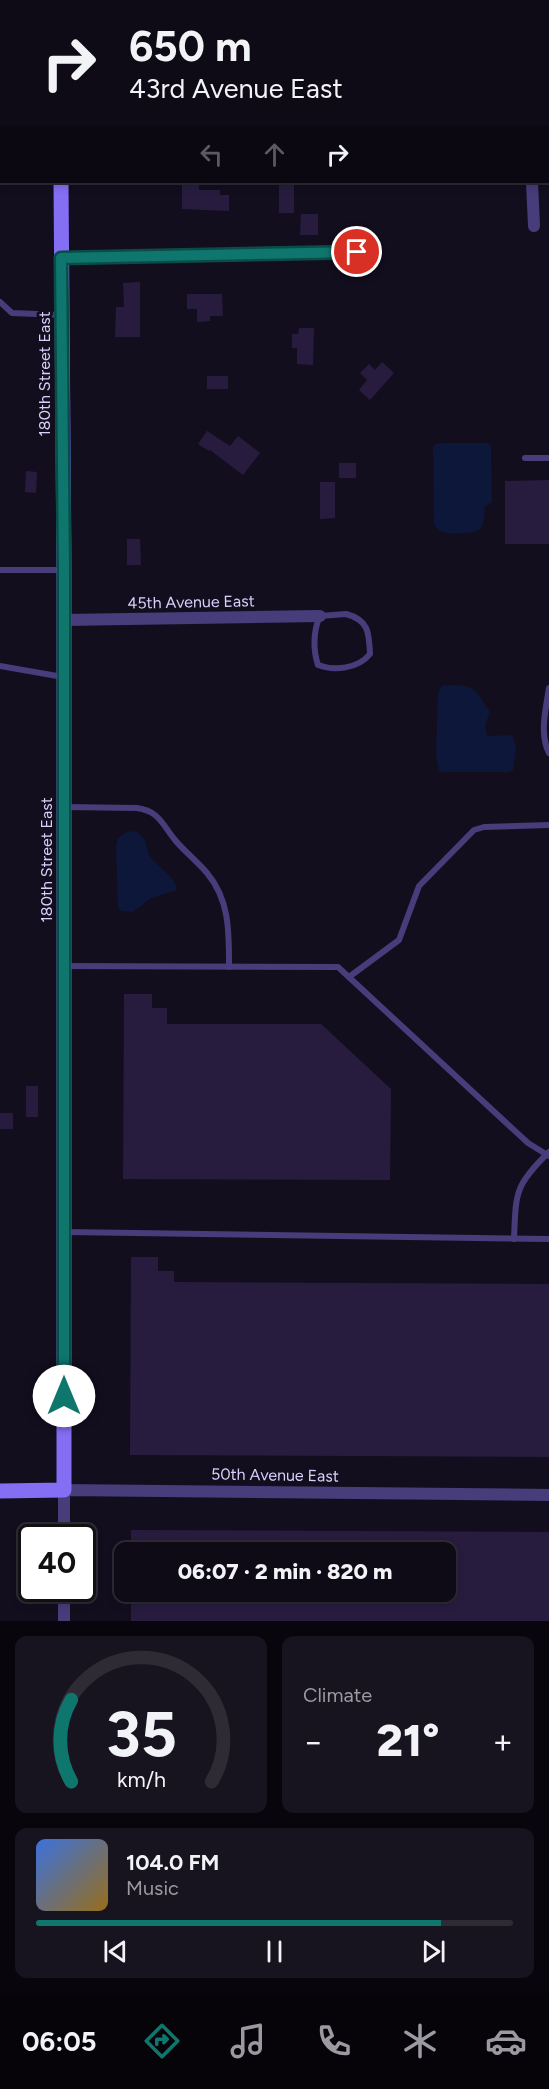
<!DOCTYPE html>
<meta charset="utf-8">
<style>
body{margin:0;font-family:Figtree,sans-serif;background:#17131f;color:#f1f3f6;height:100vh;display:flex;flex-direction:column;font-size:22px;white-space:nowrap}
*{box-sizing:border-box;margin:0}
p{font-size:20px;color:#9b9aa1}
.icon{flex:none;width:33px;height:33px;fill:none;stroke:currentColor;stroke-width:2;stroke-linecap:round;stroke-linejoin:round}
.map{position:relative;height:1621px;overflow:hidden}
.sheet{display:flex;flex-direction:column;gap:15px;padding:15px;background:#08060c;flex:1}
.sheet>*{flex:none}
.top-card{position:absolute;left:0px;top:0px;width:549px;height:183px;box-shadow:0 3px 9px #0003,0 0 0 2px #2e2b35;background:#0e0a16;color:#f1f3f6;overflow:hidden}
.speed{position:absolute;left:18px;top:1524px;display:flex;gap:12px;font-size:30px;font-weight:700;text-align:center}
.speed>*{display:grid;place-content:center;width:78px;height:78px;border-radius:50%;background:#0e0a16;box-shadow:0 3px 9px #0003,0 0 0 2px #2e2b35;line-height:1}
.speed .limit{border:3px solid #111;border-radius:9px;background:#fff;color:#111}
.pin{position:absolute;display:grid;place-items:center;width:51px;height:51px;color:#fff;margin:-26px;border:3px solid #fff;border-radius:50%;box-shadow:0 2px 6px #0007}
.me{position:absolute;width:66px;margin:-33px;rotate:0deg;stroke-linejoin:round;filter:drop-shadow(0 0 4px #0008)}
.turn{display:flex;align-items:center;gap:21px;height:126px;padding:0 30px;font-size:27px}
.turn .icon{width:78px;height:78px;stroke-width:2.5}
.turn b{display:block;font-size:42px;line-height:51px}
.lanes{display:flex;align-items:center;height:57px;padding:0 30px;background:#0003;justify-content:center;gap:30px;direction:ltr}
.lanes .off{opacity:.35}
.big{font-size:45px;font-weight:800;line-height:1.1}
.sheet .tile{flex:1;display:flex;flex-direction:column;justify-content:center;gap:9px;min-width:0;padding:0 21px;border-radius:12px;background:#17131f}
.sheet .dial{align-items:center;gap:0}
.dial svg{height:156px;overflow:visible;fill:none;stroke:#2e2b35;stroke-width:7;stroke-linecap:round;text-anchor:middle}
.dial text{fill:#f1f3f6;stroke:none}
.song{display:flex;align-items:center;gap:18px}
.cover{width:72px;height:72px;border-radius:9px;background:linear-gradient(135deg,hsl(220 70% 55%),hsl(40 70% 35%))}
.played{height:6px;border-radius:3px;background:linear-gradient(90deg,#0f766e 85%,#2e2b35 85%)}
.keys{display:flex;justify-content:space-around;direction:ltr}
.heat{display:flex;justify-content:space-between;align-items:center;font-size:33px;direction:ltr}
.sheet .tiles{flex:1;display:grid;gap:15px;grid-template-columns:1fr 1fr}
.tile:last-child{grid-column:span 2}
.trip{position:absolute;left:114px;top:1542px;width:342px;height:60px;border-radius:12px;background:#0e0a16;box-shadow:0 3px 9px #0003,0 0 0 2px #2e2b35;font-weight:800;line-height:60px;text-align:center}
.menu{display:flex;height:96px;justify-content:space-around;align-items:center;background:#060409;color:#9b9aa1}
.menu .icon{width:42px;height:42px}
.menu .current{color:#0f766e}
.menu b{font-size:27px;color:#f1f3f6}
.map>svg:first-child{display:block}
.water{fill:#0d1739}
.building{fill:#271c3e}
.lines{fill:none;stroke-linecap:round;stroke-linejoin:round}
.lane{stroke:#473d7a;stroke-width:6}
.street{stroke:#473d7a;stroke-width:12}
.secondary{stroke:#846ef3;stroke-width:15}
.route-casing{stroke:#0a4d48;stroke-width:15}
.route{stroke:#0f766e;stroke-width:10}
.labels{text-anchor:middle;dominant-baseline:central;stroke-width:6;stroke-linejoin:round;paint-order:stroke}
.street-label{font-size:16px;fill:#dacffb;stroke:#130e1e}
</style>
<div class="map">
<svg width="549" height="1621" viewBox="0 0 549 1621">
<rect width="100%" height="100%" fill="#130e1e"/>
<g class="water">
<path d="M442,443h46l3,3 1,56 -7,4c-1,8 0,18 -6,24 -4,3 -29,4 -34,3 -6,-2 -9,-6 -11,-10l-1,-76 3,-3z"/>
<path d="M447,685c30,0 26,3 43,27l-5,13 2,11 25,-1 4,13 -3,22 -4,2h-66l-4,-1 -3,-15 2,-64 4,-6z"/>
<path d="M134,831c16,7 10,17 18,28 8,10 23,17 25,31l-26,8 -18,14 -12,-1 -3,-4 -2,-60 2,-9 9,-6z"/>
</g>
<g class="building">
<polygon points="182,182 199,182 199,190 220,190 220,195 229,195 229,211 182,209"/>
<rect x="279" y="182" width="15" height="31"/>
<polygon points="301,214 318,214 318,235 300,235"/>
<polygon points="140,282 140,337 115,337 116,307 124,307 123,283"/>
<polygon points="187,294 222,294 223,316 210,316 210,321 197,322 197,309 187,309"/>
<polygon points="299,328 314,328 313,365 297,364 297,348 292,348 292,334 298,334"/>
<polygon points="382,362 394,373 370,400 359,390 367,380 360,373 369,364 375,370"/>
<rect x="207" y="376" width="21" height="13"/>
<polygon points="207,431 230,446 238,436 260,453 243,475 210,450 209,451 198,444"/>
<rect x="339" y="463" width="17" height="15"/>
<polygon points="26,471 37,472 36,493 25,492"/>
<polygon points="549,480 549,544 505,544 505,481"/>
<polygon points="320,482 335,482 335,518 320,519"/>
<polygon points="127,539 140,539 141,565 127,565"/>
<polygon points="124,994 152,994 152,1008 167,1008 167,1024 321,1024 391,1089 390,1180 123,1179"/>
<rect x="26" y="1086" width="12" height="31"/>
<rect x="0" y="1113" width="13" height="16"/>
<polygon points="131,1257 158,1257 158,1271 174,1271 174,1282 549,1284 549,1457 130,1455"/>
<polygon points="131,1530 549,1532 549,1621 131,1621 131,1592 446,1592 446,1552 131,1552"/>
</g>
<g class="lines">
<g class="lane">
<polyline points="0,157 2,158"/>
<polyline points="0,302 12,313 61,315"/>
<polyline points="525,458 549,458"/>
<polyline points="0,570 62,570"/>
<path d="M346,614c23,6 23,19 24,40 -12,15 -36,17 -52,11 -5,-15 -5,-34 2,-49z"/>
<polyline points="0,666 63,677"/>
<path d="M549,688c-3,20 -10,46 0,65"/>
<path d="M65,807l72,1c22,3 25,16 38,32 10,12 22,21 32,33 23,27 22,61 22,94"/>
<polyline points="65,966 338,967 528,1143 549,1156"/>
<polyline points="349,977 399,940 419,886 474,830 484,827 549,825"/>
<polyline points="65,1232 549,1239"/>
<path d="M514,1239c2,-46 0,-53 35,-87"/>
</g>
<g class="street">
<polyline points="548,143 549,143"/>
<polyline points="532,182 534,226"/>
<polyline points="61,258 357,252"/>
<polyline points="64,620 320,616"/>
<polyline points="64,1538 64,1490 549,1495"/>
<polyline points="64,1621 64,1588"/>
</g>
<g class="secondary">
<polyline points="59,0 59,2"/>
<polyline points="0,1491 64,1490 64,570 61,182"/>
</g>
</g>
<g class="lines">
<defs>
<polyline id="route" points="64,1396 64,570 61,258 357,252"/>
</defs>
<use href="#route" class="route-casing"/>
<use href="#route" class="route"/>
</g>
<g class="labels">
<g class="street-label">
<text transform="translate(44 374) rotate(-90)">180th Street East</text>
<text transform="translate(191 602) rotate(-1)">45th Avenue East</text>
<text transform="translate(46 860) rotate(-90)">180th Street East</text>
<text transform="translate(275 1475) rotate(1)">50th Avenue East</text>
</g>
</g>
</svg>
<div class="speed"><div class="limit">40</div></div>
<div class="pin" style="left:357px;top:252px;background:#d93025"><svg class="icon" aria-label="arrive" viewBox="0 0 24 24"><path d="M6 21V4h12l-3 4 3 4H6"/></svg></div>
<svg class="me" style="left:64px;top:1396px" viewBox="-20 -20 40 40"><circle r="19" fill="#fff"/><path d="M0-13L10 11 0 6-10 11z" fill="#0f766e"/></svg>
<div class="trip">06:07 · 2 min · 820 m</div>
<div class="top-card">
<div class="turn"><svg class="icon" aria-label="right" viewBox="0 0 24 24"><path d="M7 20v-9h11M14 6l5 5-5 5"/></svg><div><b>650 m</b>43rd Avenue East</div></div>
<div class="lanes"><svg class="icon off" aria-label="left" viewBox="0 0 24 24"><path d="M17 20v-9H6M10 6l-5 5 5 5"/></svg><svg class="icon off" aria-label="ahead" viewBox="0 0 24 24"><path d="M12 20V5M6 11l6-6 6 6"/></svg><svg class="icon" aria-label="right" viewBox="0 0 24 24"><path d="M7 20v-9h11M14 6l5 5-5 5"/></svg></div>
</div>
</div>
<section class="sheet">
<div class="tiles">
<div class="tile dial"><svg viewBox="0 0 100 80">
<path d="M14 69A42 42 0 1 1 86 69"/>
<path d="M14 69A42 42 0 0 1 14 27" stroke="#0f766e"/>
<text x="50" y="56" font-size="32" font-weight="700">35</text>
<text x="50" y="72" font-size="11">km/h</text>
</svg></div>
<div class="tile"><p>Climate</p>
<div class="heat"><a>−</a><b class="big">21°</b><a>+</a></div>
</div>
<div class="tile">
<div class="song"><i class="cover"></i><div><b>104.0 FM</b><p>Music</p></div></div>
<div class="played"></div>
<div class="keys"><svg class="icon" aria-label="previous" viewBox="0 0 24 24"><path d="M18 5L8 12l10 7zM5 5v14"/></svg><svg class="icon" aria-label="pause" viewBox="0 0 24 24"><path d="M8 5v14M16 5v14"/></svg><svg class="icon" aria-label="next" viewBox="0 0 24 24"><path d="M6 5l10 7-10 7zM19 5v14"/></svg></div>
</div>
</div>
</section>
<nav class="menu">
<b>06:05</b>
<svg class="icon current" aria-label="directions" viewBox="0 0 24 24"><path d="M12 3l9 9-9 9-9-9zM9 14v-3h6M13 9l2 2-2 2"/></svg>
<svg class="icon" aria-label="music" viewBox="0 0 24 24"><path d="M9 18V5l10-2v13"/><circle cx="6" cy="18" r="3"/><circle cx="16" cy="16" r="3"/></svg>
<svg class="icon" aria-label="phone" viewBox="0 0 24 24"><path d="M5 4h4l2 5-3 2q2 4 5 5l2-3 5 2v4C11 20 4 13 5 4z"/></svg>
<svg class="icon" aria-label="climate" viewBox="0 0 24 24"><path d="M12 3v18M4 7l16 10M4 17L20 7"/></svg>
<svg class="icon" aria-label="car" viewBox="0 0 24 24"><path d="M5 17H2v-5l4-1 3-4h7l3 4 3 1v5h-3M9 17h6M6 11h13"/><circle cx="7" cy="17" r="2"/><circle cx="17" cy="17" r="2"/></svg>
</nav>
